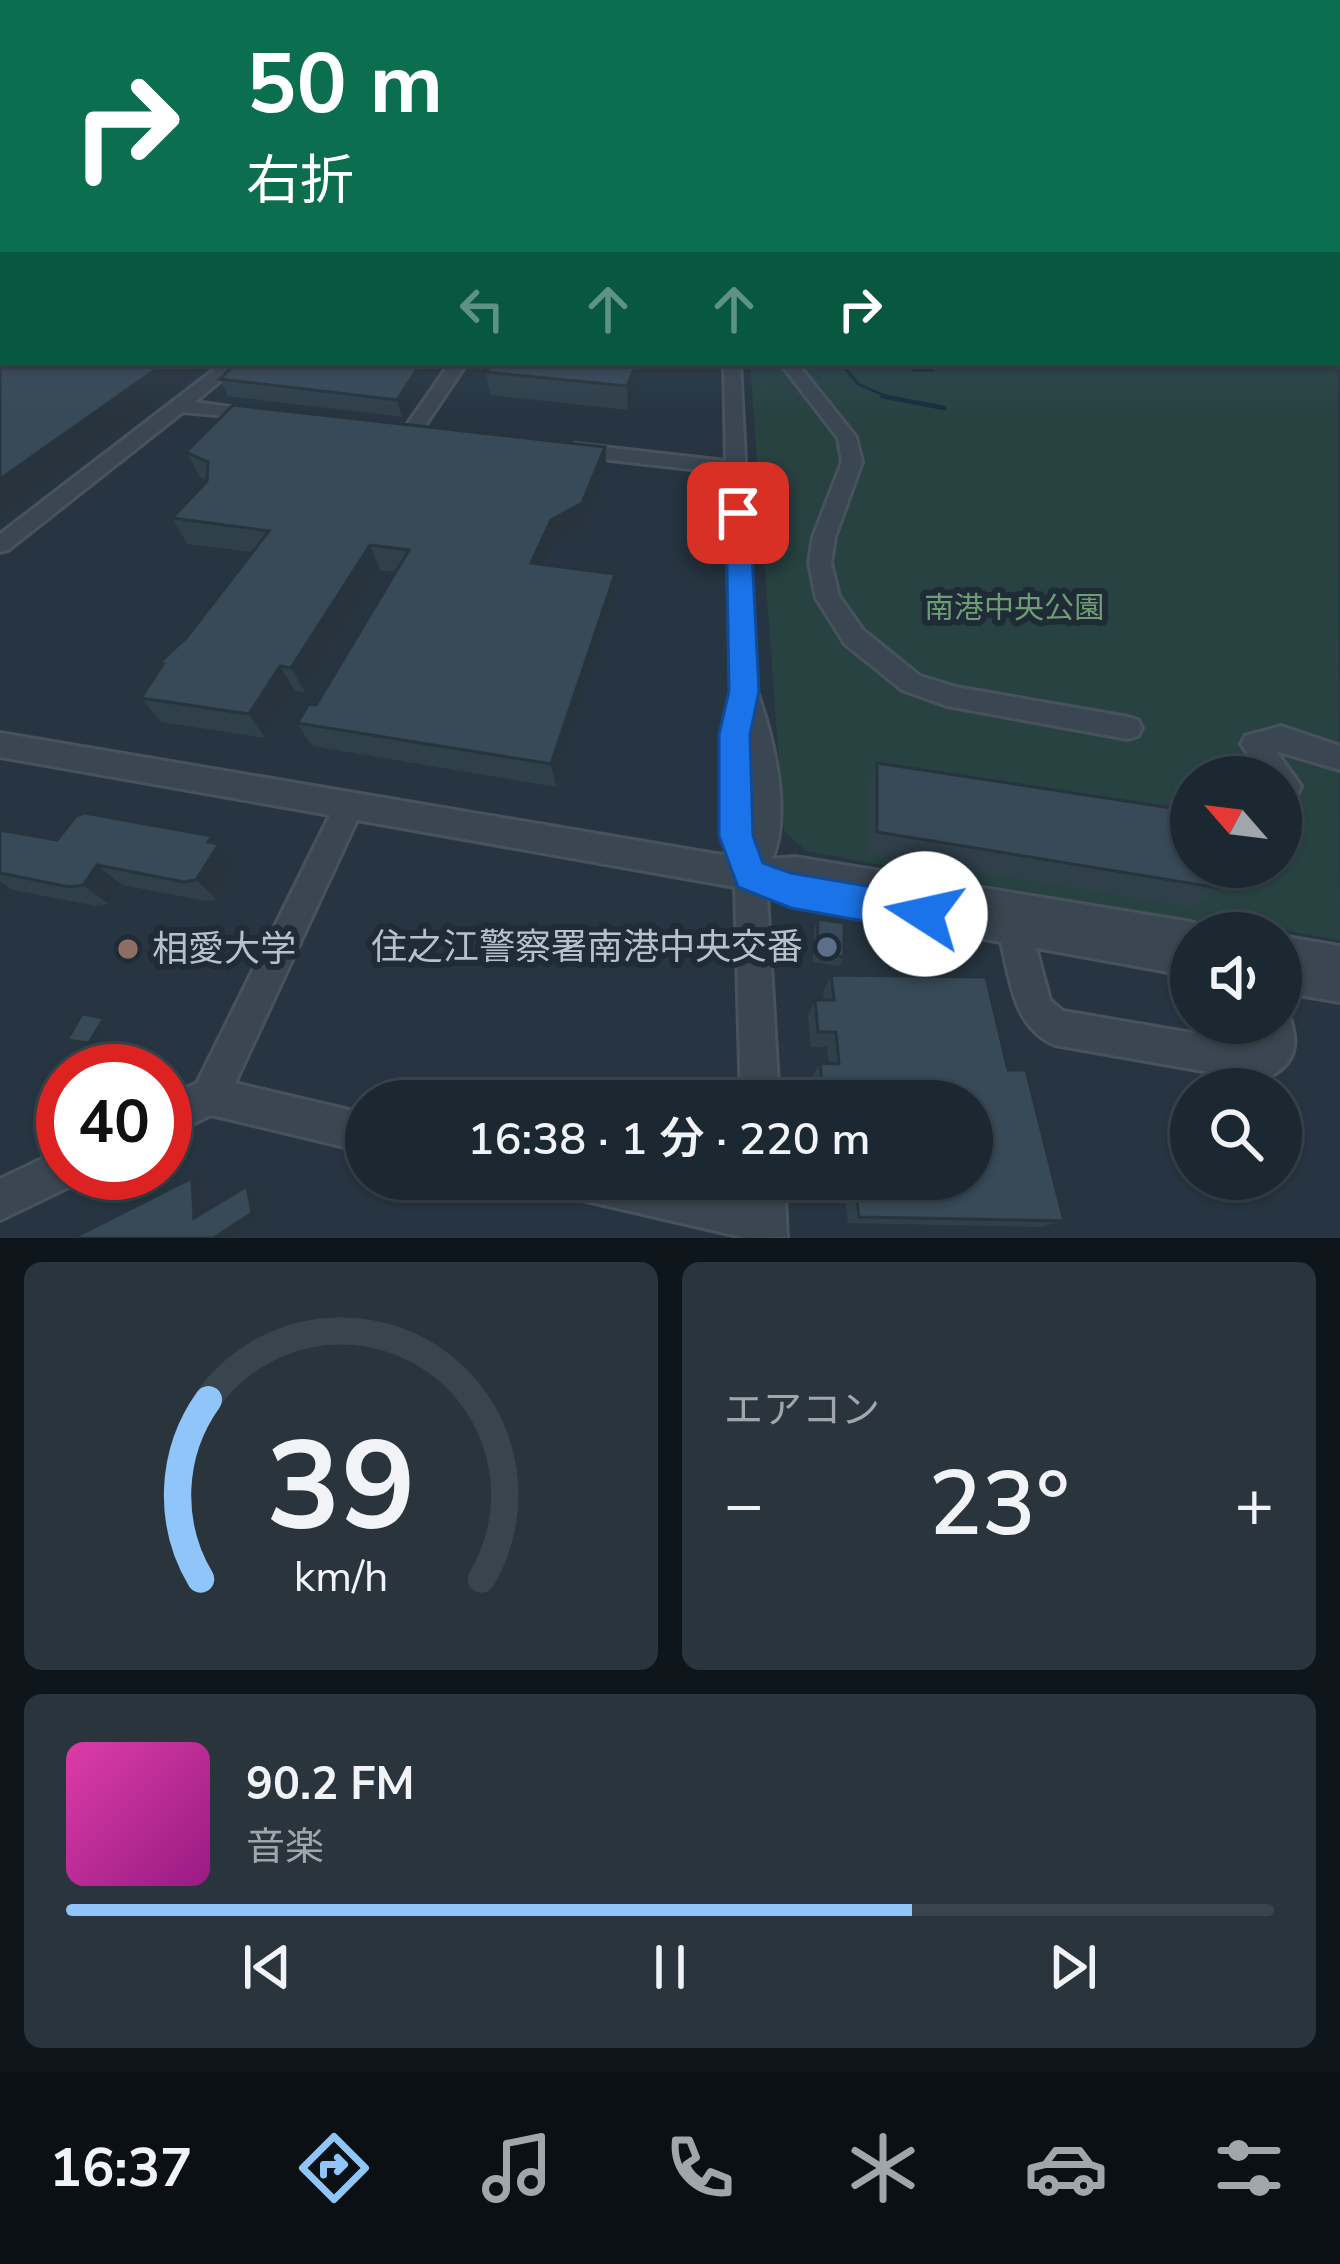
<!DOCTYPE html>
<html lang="ja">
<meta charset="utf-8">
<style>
body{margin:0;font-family:"Nunito Sans","Noto Sans JP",sans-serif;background:#29343d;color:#f1f3f6;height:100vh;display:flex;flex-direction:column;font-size:45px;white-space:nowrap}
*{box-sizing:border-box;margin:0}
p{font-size:39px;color:#a0a6ab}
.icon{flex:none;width:66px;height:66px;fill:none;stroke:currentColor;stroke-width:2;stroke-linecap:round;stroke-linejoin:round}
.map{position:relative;height:1238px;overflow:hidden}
.panel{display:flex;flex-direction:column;gap:24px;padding:24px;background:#0f161b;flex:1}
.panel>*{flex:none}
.hud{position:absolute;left:0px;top:0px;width:1341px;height:366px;box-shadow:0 3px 9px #0004,0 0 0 3px #3a444d;background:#0b6e4f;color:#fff;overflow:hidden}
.needle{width:78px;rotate:298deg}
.fabs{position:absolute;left:1170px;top:756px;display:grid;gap:24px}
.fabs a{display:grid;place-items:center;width:132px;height:132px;border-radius:50%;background:#1c2831;box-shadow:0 3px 9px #0004,0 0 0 3px #3a444d;font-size:60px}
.speed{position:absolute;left:36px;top:1044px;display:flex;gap:24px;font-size:60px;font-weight:700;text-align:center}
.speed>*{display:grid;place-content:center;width:156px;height:156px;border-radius:50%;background:#1c2831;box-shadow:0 3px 9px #0004,0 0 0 3px #3a444d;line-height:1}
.speed .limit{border:18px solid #d22;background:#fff;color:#111}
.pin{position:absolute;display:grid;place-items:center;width:102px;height:102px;color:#fff;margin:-51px;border-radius:24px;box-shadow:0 6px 18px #0006}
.me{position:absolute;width:132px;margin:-66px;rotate:280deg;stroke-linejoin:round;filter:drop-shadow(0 0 9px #0008)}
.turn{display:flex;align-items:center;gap:42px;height:252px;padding:0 48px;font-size:54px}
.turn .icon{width:156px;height:156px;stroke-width:2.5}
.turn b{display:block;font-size:84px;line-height:102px}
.lanes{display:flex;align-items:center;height:114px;padding:0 48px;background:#0003;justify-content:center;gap:60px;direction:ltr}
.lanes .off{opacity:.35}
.big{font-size:90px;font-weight:600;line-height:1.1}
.panel .widget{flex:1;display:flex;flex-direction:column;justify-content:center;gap:18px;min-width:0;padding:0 42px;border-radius:18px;background:#29343d}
.panel .dial{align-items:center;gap:0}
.dial svg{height:312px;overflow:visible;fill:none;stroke:#3a444d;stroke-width:7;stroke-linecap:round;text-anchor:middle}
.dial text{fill:#f1f3f6;stroke:none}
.song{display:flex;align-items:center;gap:36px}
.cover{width:144px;height:144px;border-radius:18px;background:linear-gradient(135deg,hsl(320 70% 55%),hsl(310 70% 35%))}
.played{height:12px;border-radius:6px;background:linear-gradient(90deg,#8fc5f8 70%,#3a444d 70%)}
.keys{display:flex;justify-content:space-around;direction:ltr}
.heat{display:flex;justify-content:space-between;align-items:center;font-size:66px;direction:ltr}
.panel .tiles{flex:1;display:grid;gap:24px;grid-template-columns:1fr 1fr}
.widget:last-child{grid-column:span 2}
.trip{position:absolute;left:345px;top:1080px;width:648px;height:120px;border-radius:60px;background:#1c2831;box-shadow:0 3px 9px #0004,0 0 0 3px #3a444d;font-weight:600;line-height:120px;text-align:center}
.dock{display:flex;height:192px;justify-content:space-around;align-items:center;background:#0b1014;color:#a0a6ab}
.dock .icon{width:84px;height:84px}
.dock .on{color:#8fc5f8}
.dock b{font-size:54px;color:#f1f3f6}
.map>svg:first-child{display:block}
.green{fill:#284242;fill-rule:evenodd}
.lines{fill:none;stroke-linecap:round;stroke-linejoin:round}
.stream-far1{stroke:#182d40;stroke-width:3}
.stream{stroke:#182d40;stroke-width:4.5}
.minor-casing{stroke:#47525d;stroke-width:6}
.highway-casing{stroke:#45515b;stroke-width:6}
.minor{fill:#3a4651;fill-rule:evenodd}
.highway{fill:#776757;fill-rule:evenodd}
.wall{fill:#30404b}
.shaded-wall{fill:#27343d}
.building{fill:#384a57;stroke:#27343d;stroke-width:3}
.route{fill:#1a73e8;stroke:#114b97;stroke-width:3}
.service-dot{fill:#5c6f8a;stroke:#1f2b36;stroke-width:4.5}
.education-dot{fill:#8d6e63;stroke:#1f2b36;stroke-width:4.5}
.labels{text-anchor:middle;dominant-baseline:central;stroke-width:12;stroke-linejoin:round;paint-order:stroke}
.park-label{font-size:30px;fill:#6e9c73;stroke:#1f2b36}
.near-poi-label{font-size:36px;fill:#b7c1cb;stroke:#1f2b36;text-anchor:end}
</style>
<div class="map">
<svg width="1340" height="1238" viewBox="0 0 1340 1238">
<rect width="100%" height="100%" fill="#263541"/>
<path class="green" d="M1338,329l2,611 -128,-22 -1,8 -405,-75 -22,-20 -34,-468h588zM1191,777h90v90h-90z"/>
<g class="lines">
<g class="stream-far1">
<polyline points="841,363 858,384 892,399"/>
<polyline points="911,363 913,370 933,370 931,363"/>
</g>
<polyline class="stream" points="882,396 944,408"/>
<defs>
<g id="minor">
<rect x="1338" y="291" width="2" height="10"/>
<polygon points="3,296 3,307 0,308 0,297"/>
<rect x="1338" y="316" width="2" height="10"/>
<rect x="1338" y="349" width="2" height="11"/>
<polygon points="223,363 242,363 195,402 260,411 260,419 183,412 8,550 0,552 0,534"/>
<polygon points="450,363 467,363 418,436 404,436 402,432"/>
<path d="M724,363h16l17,329c16,44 35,122 15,167l23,-2 396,65 12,4 2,7h-14v43l-155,-28 14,52 13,11 193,33 1,-21h24v-15l6,3c15,35 8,56 -27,70l-205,-36c-42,-18 -44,-64 -54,-103l-210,-37 -24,-9 12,205h-38l-6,-214 -378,-67 -122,263 131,31v38l-155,-37 -46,22v-39l32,-15 133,-268 -330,-58v-24l728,123 -7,-20v-101l10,-44 -5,-218 -151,-17 -10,-6 10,-6 151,17z"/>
<polygon points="780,363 797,363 856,437 862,462 835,537 831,563 839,596 863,630 920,676 956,687 1128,717 1138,720 1142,728 1138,736 1128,739 947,706 902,690 845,644 816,598 809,563 813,537 842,462 838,438"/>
<polygon points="1281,726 1340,746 1340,770 1276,751 1301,786 1297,795 1281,796 1281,777 1264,777 1241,744 1245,736"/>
<polygon points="1281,936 1340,946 1340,1002 1281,992"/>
<polygon points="63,1149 63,1173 81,1173 77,1183 0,1220 0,1179"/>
<polygon points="558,1179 667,1179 745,1196 744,1179 784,1179 787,1237 746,1238 578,1199 564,1193"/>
</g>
<g id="highway">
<rect x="1338" y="301" width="2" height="12"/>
<rect x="1338" y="334" width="2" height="14"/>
</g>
</defs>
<use href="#minor" class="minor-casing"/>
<use href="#highway" class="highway-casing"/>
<use href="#minor" class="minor"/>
<use href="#highway" class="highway"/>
</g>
<g class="wall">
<polygon points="236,363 436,363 402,417 228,396 220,379"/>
<polygon points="647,363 628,410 490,395 486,372"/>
<polygon points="186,452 607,472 585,528 554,545 546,565 615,574 616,599 556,787 312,746 297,723 316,705 396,572 380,570 305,692 295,691 265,738 161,722 141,698 161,667 158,664 187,637 253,552 187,544 172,518 207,480 200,477"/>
<polygon points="877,763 1219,888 1194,908 868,853 869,786"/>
<polygon points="0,830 57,840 212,836 238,864 217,900 206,901 122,885 109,904 96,906 13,890 0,906"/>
<polygon points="818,919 844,957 839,966 813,962 814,929"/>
<polygon points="831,975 1008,1070 1064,1221 1041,1227 848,1223 844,1192 823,1191 822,1179 972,1179 972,1101 815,1101 813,1077 820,1063 829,1064 827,1047 811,1047 808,1016 815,1000 824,1000 823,992"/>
</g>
<g class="shaded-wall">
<polygon points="165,363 211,363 0,518 0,479"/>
<polygon points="421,363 436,363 402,417 397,400"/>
<polygon points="637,363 647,363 628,410 627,386"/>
<polygon points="605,447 607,472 585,528 554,545 535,588 531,563 551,520"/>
<polygon points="370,545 380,570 305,692 291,668"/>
<polygon points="615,574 616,599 556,787 551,764"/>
<polygon points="280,666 295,691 265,738 249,714"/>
<polygon points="212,836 238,864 217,900 196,880 208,842"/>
<polygon points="97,865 122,885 109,904 83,885"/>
<polygon points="0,881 13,890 0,906"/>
<polygon points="104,1018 111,1022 97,1047 89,1043"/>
<polygon points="192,1178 204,1182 206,1220 194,1218"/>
<polygon points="247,1186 257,1190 262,1216 230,1238 214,1238"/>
</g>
<g class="building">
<polygon points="3,309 3,363 165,363 0,479 0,311"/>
<polygon points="236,363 421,363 397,400 220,379"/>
<polygon points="491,363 637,363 627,386 486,372"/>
<polygon points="233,405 605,447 582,503 551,520 531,563 615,574 551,764 297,723 309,704 316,705 409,550 370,545 291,668 280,666 249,714 141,698 163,664 158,664 187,637 269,531 172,518 207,481 208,462 186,452"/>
<polygon points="877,763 1191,811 1191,867 1213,867 1219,888 877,832"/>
<polygon points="85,813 212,836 208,842 219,844 196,880 184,882 97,865 83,885 69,887 0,873 0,830 57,840 76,816"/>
<polygon points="818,919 844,923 844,957 817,953"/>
<polygon points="831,975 986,977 1008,1070 1026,1070 1064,1221 859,1217 855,1184 832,1183 831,1179 972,1179 972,1101 824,1101 820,1063 839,1064 836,1032 818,1032 815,1000 834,1000"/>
<polygon points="82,1014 104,1018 89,1043 67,1040"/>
<polygon points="192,1178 194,1218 247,1186 252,1213 214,1238 73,1238"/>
</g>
<linearGradient id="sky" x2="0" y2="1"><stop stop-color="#151d24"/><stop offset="0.58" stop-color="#415165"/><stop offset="1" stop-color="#415165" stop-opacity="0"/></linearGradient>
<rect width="1340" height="413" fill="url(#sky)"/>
<polygon class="route" points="738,505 750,513 759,691 750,735 753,836 763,863 791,873 925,896 938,901 943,914 938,927 925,932 791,908 738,887 719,836 719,735 729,691 726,513"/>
<circle class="service-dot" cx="827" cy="947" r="12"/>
<circle class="education-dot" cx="128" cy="949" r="12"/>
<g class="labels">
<g class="park-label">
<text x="1014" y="608">南港中央公園</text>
</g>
<g class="near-poi-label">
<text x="803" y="947">住之江警察署南港中央交番</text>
<text x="152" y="949" text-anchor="start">相愛大学</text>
</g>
</g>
</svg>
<div class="fabs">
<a><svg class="needle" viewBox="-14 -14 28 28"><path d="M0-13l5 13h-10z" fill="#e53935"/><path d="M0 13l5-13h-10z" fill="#a0a6ab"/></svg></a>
<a><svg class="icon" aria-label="sound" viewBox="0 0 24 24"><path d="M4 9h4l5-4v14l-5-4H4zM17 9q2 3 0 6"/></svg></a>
<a><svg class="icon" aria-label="search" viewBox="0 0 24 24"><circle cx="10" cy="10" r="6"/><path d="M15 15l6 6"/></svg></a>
</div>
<div class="speed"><div class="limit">40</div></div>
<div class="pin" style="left:738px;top:513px;background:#d93025"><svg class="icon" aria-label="arrive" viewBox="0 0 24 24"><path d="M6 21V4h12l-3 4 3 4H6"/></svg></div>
<svg class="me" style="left:925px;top:914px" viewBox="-20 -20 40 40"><circle r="19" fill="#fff"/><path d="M0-13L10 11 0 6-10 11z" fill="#1a73e8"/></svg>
<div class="trip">16:38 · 1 分 · 220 m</div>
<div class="hud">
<div class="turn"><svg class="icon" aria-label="right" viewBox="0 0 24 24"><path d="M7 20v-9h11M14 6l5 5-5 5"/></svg><div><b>50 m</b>右折</div></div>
<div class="lanes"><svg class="icon off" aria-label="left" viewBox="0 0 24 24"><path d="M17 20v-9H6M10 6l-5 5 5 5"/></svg><svg class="icon off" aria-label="ahead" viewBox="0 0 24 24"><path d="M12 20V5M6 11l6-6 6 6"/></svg><svg class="icon off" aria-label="ahead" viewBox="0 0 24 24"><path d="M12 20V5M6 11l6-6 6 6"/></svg><svg class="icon" aria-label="right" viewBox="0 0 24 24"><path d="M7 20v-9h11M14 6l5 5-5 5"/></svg></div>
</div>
</div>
<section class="panel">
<div class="tiles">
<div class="widget dial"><svg viewBox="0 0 100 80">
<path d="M14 69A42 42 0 1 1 86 69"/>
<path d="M14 69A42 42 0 0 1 16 23" stroke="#8fc5f8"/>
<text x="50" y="56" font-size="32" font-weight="700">39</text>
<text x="50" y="72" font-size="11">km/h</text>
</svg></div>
<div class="widget"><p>エアコン</p>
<div class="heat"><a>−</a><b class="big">23°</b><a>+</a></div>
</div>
<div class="widget">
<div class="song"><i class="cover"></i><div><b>90.2 FM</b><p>音楽</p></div></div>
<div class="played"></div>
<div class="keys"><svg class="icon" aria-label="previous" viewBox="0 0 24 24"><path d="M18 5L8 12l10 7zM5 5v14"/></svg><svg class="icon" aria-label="pause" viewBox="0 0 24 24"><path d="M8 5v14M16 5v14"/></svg><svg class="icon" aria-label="next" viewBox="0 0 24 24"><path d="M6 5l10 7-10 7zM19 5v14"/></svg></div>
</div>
</div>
</section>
<nav class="dock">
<b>16:37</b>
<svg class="icon on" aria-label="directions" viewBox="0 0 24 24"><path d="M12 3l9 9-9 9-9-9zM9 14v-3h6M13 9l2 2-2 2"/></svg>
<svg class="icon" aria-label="music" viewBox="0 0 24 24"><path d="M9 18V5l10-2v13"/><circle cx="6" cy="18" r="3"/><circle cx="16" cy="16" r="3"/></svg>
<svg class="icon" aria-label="phone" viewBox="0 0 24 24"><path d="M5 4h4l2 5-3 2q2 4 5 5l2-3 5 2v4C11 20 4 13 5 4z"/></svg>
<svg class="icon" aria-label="climate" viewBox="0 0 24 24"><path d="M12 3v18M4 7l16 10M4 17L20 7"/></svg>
<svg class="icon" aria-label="car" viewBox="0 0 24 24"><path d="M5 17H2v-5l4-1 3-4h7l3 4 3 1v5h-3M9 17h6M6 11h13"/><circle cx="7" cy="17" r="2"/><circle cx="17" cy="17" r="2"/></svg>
<svg class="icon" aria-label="filters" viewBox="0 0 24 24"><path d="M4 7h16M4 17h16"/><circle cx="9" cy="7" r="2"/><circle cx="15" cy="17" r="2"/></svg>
</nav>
